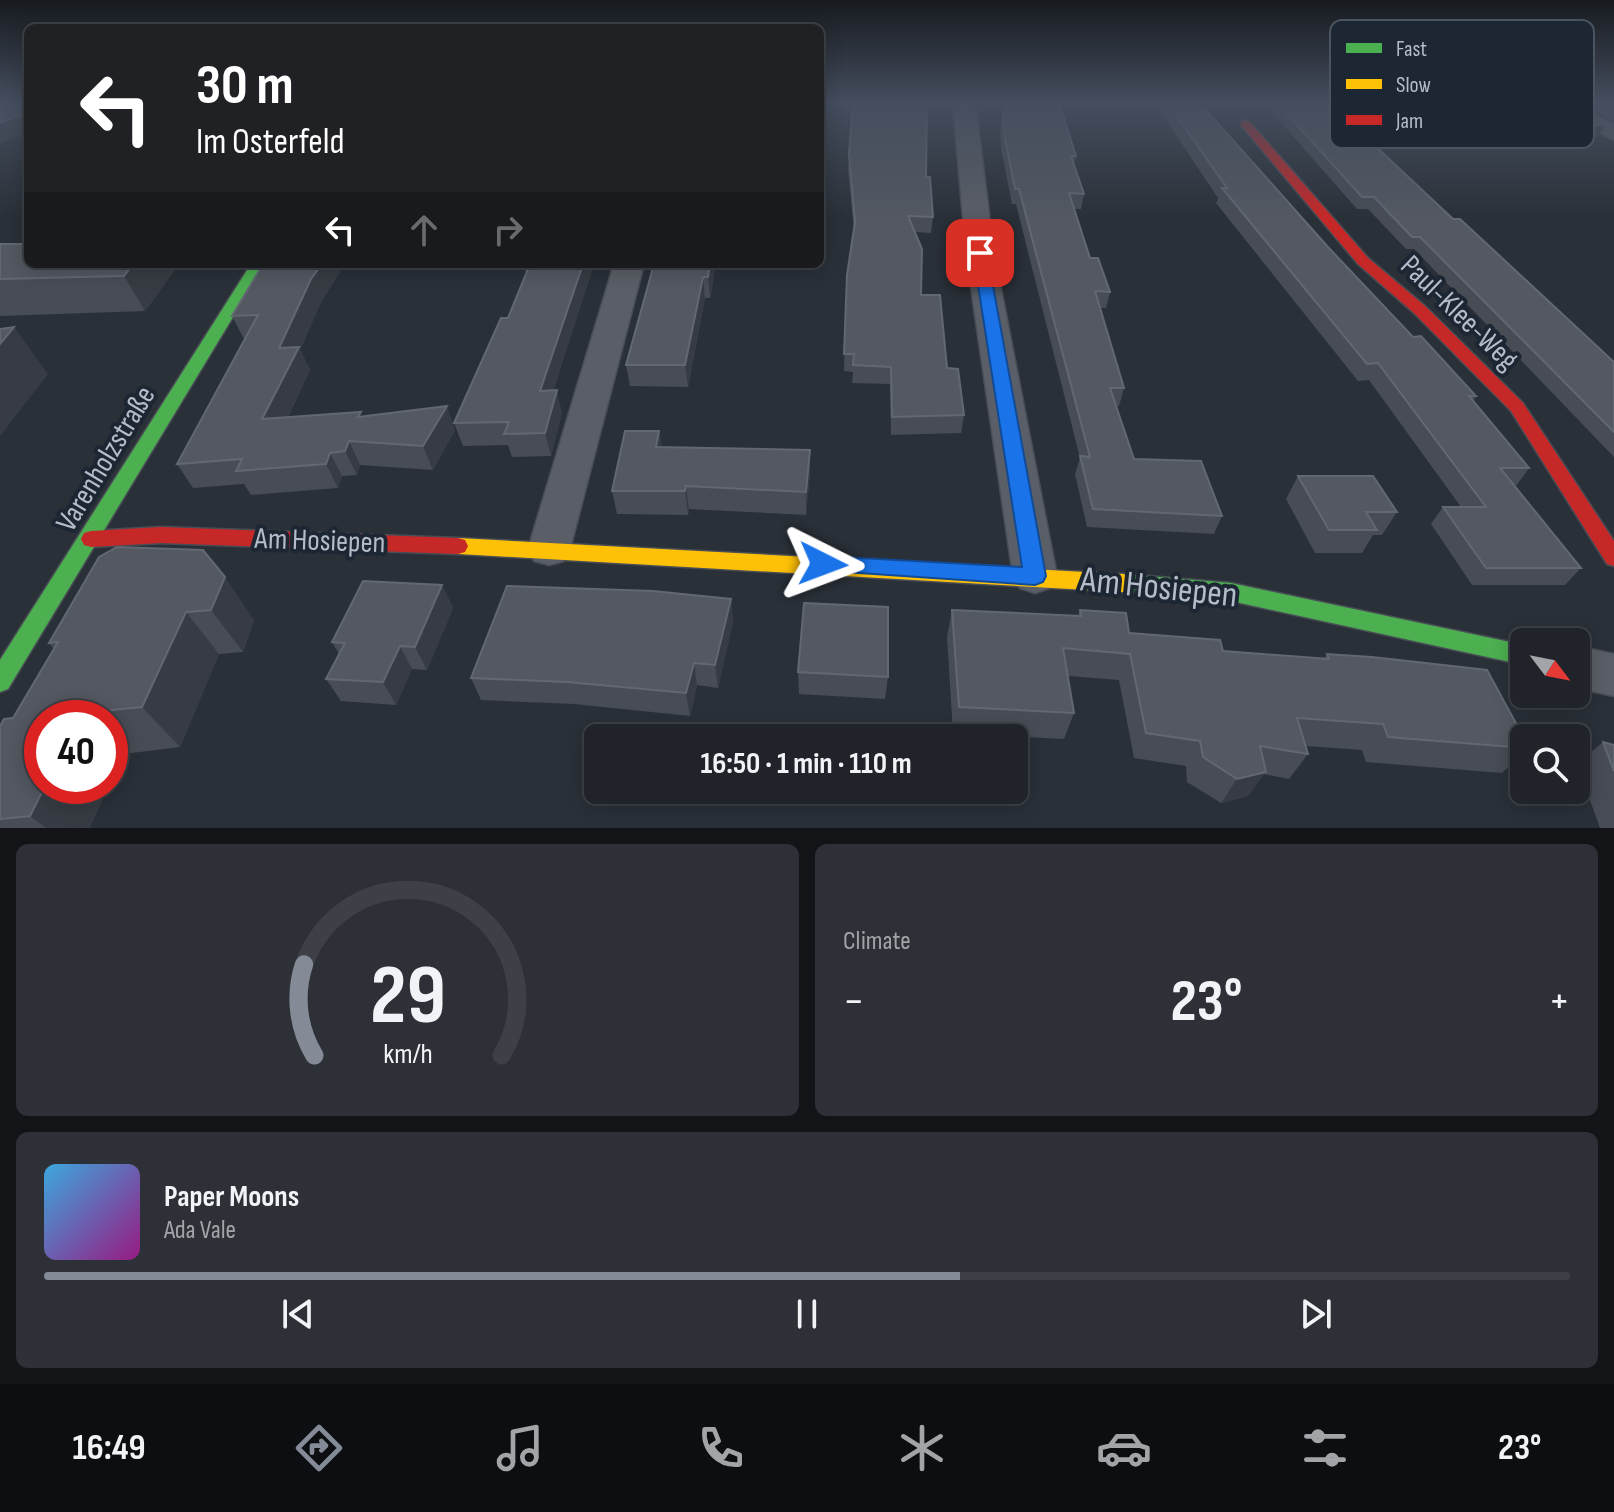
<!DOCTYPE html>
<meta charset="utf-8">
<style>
body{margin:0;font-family:"Sofia Sans Condensed",sans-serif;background:#2d3036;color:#f1f3f6;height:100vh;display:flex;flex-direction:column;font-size:30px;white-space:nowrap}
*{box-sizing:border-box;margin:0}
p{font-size:26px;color:#a2a4a8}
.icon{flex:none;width:44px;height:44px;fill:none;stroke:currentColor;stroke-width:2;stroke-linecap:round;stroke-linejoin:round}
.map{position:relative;height:828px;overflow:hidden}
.drawer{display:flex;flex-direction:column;gap:16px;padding:16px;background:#121417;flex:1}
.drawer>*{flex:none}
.banner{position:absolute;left:24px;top:24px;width:800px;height:244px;border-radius:12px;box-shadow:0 4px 20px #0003,0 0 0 2px #3d4147;background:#202124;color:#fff;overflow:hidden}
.needle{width:52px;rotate:122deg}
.buttons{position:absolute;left:1510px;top:628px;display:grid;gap:16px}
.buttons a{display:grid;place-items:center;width:80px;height:80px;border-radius:12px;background:#20242a;box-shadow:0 4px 20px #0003,0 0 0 2px #3d4147;font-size:40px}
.speed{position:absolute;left:24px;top:700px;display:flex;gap:16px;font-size:40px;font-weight:700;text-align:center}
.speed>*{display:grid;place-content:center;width:104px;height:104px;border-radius:50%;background:#20242a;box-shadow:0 4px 20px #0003,0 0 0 2px #3d4147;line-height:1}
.speed .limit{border:12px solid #d22;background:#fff;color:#111}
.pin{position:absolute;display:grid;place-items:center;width:68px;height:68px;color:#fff;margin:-34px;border-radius:16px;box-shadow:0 4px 12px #0006}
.me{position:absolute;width:88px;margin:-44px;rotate:93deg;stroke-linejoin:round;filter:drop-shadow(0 0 6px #0008)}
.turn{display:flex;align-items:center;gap:28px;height:168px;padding:0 40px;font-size:36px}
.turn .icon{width:104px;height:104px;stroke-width:2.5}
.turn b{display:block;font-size:56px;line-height:68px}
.lanes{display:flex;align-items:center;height:76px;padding:0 40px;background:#0003;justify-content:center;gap:40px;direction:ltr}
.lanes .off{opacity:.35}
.big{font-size:60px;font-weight:700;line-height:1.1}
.drawer .tile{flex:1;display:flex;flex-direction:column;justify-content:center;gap:12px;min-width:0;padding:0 28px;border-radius:12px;background:#2d3036}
.drawer .dial{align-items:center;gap:0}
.dial svg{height:208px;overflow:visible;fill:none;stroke:#3d4147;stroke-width:7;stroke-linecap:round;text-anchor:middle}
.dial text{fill:#f1f3f6;stroke:none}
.song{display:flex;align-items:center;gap:24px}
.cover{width:96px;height:96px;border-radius:12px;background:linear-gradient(135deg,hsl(200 70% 55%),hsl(310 70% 35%))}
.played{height:8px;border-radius:4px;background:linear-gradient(90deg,#848b96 60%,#3d4147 60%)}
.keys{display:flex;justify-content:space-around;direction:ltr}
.heat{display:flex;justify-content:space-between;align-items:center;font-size:44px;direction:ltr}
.drawer .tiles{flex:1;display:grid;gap:16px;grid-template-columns:1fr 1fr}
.tile:last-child{grid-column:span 2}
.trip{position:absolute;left:584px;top:724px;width:444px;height:80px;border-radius:12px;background:#20242a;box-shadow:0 4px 20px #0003,0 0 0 2px #3d4147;font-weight:700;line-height:80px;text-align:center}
.tabs{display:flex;height:128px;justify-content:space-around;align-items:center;background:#0d0e11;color:#a2a4a8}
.tabs .icon{width:56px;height:56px}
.tabs .active{color:#848b96}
.tabs b{font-size:36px;color:#f1f3f6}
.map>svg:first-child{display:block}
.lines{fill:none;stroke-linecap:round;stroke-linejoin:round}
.street-casing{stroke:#484c55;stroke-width:3}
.fast-casing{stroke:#484c55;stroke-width:3}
.slow-casing{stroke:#484c55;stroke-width:3}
.jam-casing{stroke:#484c55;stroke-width:3}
.street{fill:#5a5e66;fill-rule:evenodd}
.fast{fill:#4caf50;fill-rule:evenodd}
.slow{fill:#ffc107;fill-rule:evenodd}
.jam{fill:#c62828;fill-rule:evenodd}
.wall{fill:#474c55}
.shaded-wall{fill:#373c44}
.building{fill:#535861;stroke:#626872;stroke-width:2}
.route{fill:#1a73e8;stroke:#114b97;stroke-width:2}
.labels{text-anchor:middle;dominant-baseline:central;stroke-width:8;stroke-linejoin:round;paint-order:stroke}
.street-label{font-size:30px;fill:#b4bcc9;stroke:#1d2633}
.near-street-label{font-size:36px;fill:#b4bcc9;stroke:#1d2633}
.key{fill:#1d2633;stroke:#4a5360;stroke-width:2}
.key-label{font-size:22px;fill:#b4bcc9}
</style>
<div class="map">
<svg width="1614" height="828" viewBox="0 0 1614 828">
<rect width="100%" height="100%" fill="#2a3038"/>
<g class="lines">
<defs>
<g id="street">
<polygon points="953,102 975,102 994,253 1057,576 1050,588 1035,593 1020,588 1013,576 966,253"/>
<polygon points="1537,102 1566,102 1614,124 1614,140"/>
<polygon points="614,264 644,264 570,549 564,561 549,565 534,561 528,549"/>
<polygon points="1576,646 1614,654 1614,696 1576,688"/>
</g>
<g id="fast">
<polygon points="251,264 265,264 8,689 0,692 0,660"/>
<polygon points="1123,574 1231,583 1524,645 1524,665 1231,601 1123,592 1115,589 1112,583 1115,577"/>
</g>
<polygon id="slow" points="458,538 1123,574 1131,577 1134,583 1131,589 1123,592 458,554 451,552 448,546 451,540"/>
<g id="jam">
<polygon points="1241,121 1249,121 1368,258 1426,307 1523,403 1614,541 1614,566 1607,564 1511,411 1414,313 1358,264 1241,125"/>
<polygon points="161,527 458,538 465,540 468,546 465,552 458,554 161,543 91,547 84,545 81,539 84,533 91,531"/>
</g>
</defs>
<use href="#street" class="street-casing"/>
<use href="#fast" class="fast-casing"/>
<use href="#slow" class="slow-casing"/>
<use href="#jam" class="jam-casing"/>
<use href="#street" class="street"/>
<use href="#fast" class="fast"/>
<use href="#slow" class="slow"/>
<use href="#jam" class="jam"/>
</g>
<g class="wall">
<polygon points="1002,102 1058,102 1076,156 1074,165 1084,194 1081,209 1074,209 1090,258 1110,292 1106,308 1100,308 1124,388 1119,406 1116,406 1134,459 1222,516 1214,534 1087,527 1075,474 1080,458 1016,204 1012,204 1001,148 1000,128 1003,113 1004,114"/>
<polygon points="1154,102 1199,102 1328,247 1413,337 1476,396 1473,401 1529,468 1516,486 1514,486 1581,568 1565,585 1472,585 1431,524 1443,507 1461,507 1369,380 1358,381 1216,203 1218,198"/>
<polygon points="1263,102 1338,102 1377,140 1374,145 1453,219 1614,362 1614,457 1414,249 1406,249 1368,209 1357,209"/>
<polygon points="1442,102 1558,102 1606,124 1599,136 1531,144 1448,107"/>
<polygon points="1573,102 1614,102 1614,121"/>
<polygon points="849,154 926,177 933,217 931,233 915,232 921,295 964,415 961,433 891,435 890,384 852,383 853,372 844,371 847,275 854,231 848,170"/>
<polygon points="0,244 179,264 145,311 0,316"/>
<polygon points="263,264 345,264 321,302 300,350 310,370 288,417 363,416 455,430 433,470 360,465 357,475 342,476 338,488 251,495 244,484 193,488 177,464 244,339 232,316"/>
<polygon points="523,264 594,264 553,391 562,413 551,456 512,457 508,445 463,446 454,423 508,318 528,271 525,271"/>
<polygon points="654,264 716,264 710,298 705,298 688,387 630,386 626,365"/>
<polygon points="659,431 662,447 810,450 810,473 806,515 689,509 688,515 617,514 612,491"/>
<polygon points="1298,476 1397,512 1382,535 1373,535 1362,553 1315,553 1286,499"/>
<polygon points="117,547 254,620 243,652 219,654 180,747 124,754 110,784 110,718 42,718 90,828 0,828 0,726 13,718 54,649 49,643"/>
<polygon points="442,585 453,608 427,670 412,669 396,705 341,701 326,679 339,654 332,642"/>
<polygon points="731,599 733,622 718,688 697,685 690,716 574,704 481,700 471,678"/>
<polygon points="952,610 1078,616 1080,610 1129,633 1223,651 1324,659 1327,654 1524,738 1524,753 1502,773 1366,762 1362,750 1305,746 1308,754 1289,779 1263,774 1248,796 1221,803 1187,782 1186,766 1134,758 1119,680 1068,676 1074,713 1064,739 953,733 947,637"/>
<polygon points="798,672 888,677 885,699 799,694"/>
<polygon points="1603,742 1614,745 1614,828 1600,828 1577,764"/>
</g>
<g class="shaded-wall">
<polygon points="28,112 28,132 0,144 0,123"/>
<polygon points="1606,124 1599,136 1531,144 1537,133"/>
<polygon points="133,264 179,264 145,311 124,276"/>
<polygon points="322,264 345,264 321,302 300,350 310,370 275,443 262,419 279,348 311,279"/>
<polygon points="583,264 594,264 546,414 540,391"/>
<polygon points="710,264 716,264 710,298 708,277"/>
<polygon points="703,277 705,298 688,387 685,365"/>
<polygon points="14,327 48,374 0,436 0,344"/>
<polygon points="557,390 562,413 551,456 545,433"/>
<polygon points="447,406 455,430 433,470 423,446"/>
<polygon points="659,431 663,454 656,447"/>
<polygon points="349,441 360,465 357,475 345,451"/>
<polygon points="810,450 810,473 806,515 806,492"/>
<polygon points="330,453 342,476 338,488 326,464"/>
<polygon points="686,486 689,509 688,515 685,491"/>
<polygon points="225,577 254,620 243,652 211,610"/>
<polygon points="442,585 453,608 427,670 415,647"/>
<polygon points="731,599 733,622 718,688 715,665"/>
<polygon points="186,612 219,654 180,747 142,707"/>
<polygon points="400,646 412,669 396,705 383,682"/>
<polygon points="694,663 697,685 690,716 686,693"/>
<polygon points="110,740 124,754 110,784"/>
<polygon points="1266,772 1248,796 1221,803 1237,779"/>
<polygon points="45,786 109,786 90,828 46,828 30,816"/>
</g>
<g class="building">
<polygon points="0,102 28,102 28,112 0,123"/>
<polygon points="853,102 927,102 926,177 930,177 933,217 908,216 922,249 921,295 940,295 947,368 958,369 964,415 892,417 891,367 853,365 854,354 844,354 847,275 855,222 849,154"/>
<polygon points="1007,102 1058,102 1062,112 1076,156 1071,156 1084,194 1069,193 1090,258 1098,258 1110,292 1095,291 1124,388 1110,388 1134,459 1201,461 1222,516 1093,509 1080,456 1090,457 1019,189 1015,189 1004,133 1003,113 1010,114"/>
<polygon points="1167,102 1199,102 1328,247 1413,337 1421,336 1476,396 1469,396 1529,468 1500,468 1581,568 1486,568 1443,507 1486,507 1378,363 1367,364 1222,188 1227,188"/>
<polygon points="1276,102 1338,102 1377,140 1369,140 1453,219 1460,219 1614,362 1614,432 1420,237 1412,237 1374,197 1362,197"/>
<polygon points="1467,102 1558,102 1606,124 1537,133"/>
<polygon points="1604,102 1614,102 1614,107"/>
<polygon points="0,244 28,244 28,264 133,264 124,276 0,279"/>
<polygon points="263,264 322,264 311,279 279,348 299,347 262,419 361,412 358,417 447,406 423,446 349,441 345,451 330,453 326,464 236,471 242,459 177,464 258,315 232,316"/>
<polygon points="530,264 583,264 540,391 557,390 545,433 504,434 509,422 454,423 501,318 508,318"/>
<polygon points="654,264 710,264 708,277 703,277 685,365 626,365"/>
<polygon points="14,327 0,344 0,329"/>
<polygon points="625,431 659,431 656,447 810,450 806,492 686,486 685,491 612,491"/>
<polygon points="1298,476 1373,476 1397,512 1366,512 1377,530 1329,530"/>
<polygon points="117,547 203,550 225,577 211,610 186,612 142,707 82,713 79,718 42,718 42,786 45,786 30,816 0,819 0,726 4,719 13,718 58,642 49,643 99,557"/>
<polygon points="363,581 442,585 415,647 400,646 383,682 326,679 345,643 332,642"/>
<polygon points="507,586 653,591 731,599 715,665 694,663 686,693 567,682 471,678"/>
<polygon points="804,603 888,607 888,677 798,672"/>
<polygon points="952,610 1081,616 1080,610 1126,613 1129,633 1220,640 1223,651 1329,659 1327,654 1372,657 1487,670 1524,738 1524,748 1388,737 1383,724 1297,718 1308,754 1260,746 1266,772 1237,779 1203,757 1200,741 1146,733 1130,654 1063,648 1074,713 959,707"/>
<polygon points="1603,742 1614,745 1614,771"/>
</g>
<linearGradient id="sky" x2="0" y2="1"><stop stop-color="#171a1f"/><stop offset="0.47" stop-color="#444e5e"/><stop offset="1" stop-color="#444e5e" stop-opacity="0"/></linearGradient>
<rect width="1614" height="218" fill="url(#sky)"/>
<polygon class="route" points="980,249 987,253 1046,576 1043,582 1035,585 815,570 812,564 815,558 823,556 1022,567 973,253"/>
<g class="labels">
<g class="street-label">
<text transform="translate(1459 313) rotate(44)">Paul-Klee-Weg</text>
<text transform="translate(106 459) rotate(-59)">Varenholzstraße</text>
<text transform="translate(320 541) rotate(2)">Am Hosiepen</text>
</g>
<g class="near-street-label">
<text transform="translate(1159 588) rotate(6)">Am Hosiepen</text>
</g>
</g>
<rect x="1330" y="20" width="264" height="128" rx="12" class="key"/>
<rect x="1346" y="43" width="36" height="10" fill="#4caf50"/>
<rect x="1346" y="79" width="36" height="10" fill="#ffc107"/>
<rect x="1346" y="115" width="36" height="10" fill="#c62828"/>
<g class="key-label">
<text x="1396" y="56">Fast</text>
<text x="1396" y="92">Slow</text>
<text x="1396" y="128">Jam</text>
</g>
</svg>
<div class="buttons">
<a><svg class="needle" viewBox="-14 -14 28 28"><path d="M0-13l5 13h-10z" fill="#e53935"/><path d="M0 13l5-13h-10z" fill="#a2a4a8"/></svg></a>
<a><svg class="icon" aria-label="search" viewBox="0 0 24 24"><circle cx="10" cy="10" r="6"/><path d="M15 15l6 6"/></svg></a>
</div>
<div class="speed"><div class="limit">40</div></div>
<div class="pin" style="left:980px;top:253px;background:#d93025"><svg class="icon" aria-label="arrive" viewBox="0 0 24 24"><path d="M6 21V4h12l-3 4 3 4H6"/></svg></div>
<svg class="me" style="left:823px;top:564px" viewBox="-20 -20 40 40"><path d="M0-17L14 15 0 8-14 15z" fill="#1a73e8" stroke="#fff" stroke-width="4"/></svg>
<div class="trip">16:50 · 1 min · 110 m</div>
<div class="banner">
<div class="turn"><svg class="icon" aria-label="left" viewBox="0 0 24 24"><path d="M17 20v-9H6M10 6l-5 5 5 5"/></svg><div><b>30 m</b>Im Osterfeld</div></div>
<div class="lanes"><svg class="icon" aria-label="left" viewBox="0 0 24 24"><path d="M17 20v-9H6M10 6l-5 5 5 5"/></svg><svg class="icon off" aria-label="ahead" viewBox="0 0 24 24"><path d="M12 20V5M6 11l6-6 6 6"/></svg><svg class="icon off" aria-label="right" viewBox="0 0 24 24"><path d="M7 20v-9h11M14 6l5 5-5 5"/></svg></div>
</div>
</div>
<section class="drawer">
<div class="tiles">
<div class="tile dial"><svg viewBox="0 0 100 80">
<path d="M14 69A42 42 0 1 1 86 69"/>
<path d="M14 69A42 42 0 0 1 10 34" stroke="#848b96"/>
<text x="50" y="56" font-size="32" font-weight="700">29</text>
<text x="50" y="72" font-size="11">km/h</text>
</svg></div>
<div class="tile"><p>Climate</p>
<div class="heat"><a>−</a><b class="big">23°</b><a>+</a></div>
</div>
<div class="tile">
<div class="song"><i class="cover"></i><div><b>Paper Moons</b><p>Ada Vale</p></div></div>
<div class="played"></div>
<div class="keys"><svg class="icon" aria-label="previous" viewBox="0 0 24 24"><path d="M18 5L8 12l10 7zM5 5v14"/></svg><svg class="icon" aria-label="pause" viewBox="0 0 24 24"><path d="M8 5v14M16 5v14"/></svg><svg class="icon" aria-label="next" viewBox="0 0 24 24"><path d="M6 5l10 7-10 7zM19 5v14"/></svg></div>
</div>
</div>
</section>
<nav class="tabs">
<b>16:49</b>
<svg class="icon active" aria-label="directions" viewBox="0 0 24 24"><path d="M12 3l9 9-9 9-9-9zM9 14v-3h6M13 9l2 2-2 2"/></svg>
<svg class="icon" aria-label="music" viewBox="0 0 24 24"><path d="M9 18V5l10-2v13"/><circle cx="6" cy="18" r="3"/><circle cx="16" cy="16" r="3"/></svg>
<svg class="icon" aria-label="phone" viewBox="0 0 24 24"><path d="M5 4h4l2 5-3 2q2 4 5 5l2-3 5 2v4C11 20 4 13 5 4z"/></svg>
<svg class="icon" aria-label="climate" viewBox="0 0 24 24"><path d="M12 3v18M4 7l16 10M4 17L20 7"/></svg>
<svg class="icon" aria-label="car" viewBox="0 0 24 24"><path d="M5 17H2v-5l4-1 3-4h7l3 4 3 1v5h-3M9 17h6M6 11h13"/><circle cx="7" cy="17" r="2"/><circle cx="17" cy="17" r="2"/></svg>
<svg class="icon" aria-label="filters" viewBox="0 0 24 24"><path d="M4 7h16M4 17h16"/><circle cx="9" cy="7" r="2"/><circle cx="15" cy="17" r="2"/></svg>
<b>23°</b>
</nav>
